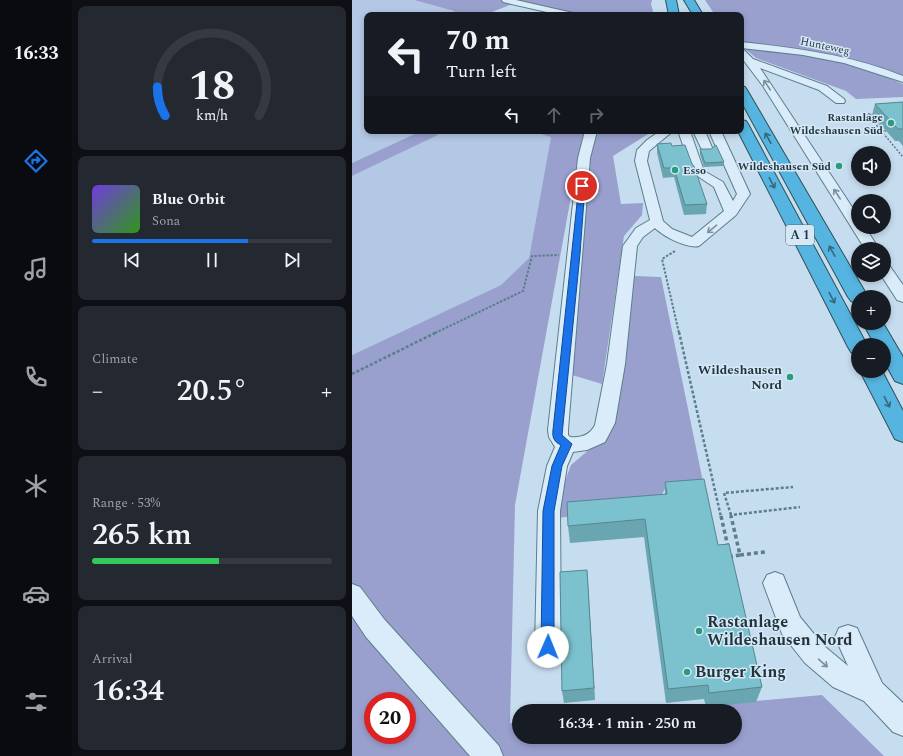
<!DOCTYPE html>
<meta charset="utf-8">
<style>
body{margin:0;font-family:Spectral,serif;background:#242831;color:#f1f3f6;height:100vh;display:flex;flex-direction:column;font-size:15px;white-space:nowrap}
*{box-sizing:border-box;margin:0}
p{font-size:13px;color:#9ea1a6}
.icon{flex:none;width:22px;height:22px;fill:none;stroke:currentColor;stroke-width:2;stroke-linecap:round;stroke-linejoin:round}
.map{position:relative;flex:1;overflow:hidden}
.details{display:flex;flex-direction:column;gap:6px;padding:6px;background:#0d0f14;width:280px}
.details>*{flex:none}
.guide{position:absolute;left:12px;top:12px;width:380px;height:122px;border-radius:8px;box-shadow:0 2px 6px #0003;background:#171b24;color:#f1f3f6;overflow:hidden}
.fabs{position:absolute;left:499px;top:146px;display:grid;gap:8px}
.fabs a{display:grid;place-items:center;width:40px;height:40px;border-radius:50%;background:#171b24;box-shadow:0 2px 6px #0003;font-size:20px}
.speed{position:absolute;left:12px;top:692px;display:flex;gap:8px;font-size:20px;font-weight:700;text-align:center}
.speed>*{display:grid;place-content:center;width:52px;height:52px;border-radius:50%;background:#171b24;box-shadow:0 2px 6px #0003;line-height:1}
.speed .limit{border:6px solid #d22;background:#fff;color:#111}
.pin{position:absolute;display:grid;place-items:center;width:34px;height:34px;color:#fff;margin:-17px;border:2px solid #fff;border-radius:50%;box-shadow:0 1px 4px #0007}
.me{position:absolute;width:44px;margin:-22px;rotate:1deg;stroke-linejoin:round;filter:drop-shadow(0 0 3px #0008)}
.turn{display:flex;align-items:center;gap:14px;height:84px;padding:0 16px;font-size:18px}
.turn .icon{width:52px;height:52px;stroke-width:2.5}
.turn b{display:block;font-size:28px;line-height:34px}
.lanes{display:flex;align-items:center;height:38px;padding:0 16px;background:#0003;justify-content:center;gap:20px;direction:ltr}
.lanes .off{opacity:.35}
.big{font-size:30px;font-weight:600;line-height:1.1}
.details .tile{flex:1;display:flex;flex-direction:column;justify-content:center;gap:6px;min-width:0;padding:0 14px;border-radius:8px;background:#242831}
.details .dial{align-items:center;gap:0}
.dial svg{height:104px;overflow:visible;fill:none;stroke:#363941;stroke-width:7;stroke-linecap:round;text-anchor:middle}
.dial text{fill:#f1f3f6;stroke:none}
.song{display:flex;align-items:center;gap:12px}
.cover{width:48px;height:48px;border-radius:6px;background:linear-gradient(135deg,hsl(260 70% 55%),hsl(110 70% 35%))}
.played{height:4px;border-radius:2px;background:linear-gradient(90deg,#1a73e8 65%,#363941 65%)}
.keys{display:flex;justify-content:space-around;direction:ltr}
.heat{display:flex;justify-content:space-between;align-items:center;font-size:22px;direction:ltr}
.charge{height:6px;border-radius:3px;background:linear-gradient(90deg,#34c759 53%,#363941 0)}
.trip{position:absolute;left:160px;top:704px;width:230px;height:40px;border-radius:20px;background:#171b24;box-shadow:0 2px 6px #0003;font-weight:600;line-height:40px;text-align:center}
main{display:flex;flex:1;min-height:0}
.dock{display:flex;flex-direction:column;width:72px;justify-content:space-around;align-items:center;background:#090b0e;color:#9ea1a6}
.dock .icon{width:28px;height:28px}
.dock .selected{color:#1a73e8}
.dock b{font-size:18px;color:#f1f3f6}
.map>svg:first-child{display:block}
.farmland{fill:#b3c8e5}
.green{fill:#99a0ce;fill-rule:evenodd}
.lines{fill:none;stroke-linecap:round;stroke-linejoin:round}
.minor-casing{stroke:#5b7e8b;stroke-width:2}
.highway-casing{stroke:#2f5059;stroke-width:2}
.path-far3{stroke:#5b7e8b;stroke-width:1.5;stroke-dasharray:2 1.5;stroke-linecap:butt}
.path-far2{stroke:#5b7e8b;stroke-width:2;stroke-dasharray:2.5 1.5;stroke-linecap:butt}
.path-far1{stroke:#5b7e8b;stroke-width:2.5;stroke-dasharray:3 2;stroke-linecap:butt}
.path{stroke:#5b7e8b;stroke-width:3.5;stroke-dasharray:4 3;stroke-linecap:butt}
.minor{fill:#daebfa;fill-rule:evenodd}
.highway{fill:#56b5e0;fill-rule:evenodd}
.wall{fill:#6aa6b1}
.shaded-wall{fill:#568790}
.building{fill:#7bc1ce;stroke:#568790}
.oneway{stroke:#7c909a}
.oneway2{stroke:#35687d}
.route{fill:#1a73e8;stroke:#114b97}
.poi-dot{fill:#299c7e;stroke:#d6e8f7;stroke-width:1.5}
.labels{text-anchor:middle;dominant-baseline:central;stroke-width:3;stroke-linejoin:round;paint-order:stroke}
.far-street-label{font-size:11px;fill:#1f353b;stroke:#d6e8f7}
.far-poi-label{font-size:11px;font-weight:bold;fill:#1f353b;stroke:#d6e8f7;text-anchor:end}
.shield{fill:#d6e8f7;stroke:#566b73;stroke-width:1}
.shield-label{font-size:12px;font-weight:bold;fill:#1f353b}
.poi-label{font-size:13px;font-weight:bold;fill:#1f353b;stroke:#d6e8f7;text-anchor:end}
.near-poi-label{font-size:16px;font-weight:bold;fill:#1f353b;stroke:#d6e8f7;text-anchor:start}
</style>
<main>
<nav class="dock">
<b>16:33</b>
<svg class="icon selected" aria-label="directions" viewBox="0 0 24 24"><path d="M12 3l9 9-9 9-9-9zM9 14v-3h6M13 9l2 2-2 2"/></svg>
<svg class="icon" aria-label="music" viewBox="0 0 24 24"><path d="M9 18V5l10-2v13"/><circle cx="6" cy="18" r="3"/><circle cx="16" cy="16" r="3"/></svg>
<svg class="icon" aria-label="phone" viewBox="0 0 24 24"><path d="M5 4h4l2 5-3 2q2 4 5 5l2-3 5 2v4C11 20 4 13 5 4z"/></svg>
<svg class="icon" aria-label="climate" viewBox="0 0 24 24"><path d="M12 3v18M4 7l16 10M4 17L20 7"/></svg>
<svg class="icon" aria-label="car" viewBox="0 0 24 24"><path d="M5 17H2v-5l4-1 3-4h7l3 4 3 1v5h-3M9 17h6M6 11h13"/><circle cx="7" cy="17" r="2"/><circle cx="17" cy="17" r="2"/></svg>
<svg class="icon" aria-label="filters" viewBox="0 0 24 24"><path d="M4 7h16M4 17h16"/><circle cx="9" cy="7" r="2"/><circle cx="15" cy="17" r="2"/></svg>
</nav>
<section class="details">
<div class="tile dial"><svg viewBox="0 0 100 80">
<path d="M14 69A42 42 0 1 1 86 69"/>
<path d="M14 69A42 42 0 0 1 8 47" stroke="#1a73e8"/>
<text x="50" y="56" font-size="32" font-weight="700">18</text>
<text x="50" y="72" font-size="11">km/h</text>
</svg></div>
<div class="tile">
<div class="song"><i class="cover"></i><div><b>Blue Orbit</b><p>Sona</p></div></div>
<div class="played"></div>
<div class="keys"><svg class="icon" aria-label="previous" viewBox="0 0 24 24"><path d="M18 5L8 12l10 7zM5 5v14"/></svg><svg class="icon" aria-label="pause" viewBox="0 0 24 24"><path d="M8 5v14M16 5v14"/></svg><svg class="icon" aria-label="next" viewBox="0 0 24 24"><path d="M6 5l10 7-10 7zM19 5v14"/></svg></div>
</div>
<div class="tile"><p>Climate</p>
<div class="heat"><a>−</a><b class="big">20.5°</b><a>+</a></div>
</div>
<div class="tile"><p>Range · 53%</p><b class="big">265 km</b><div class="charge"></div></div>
<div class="tile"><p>Arrival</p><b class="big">16:34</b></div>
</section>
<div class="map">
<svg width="551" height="756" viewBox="0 0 551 756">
<rect width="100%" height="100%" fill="#c6ddef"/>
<g class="farmland">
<polygon points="0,0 62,0 102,11 99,15 15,15 15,131 69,131 0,163"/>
<polygon points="79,131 178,131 199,137 177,258 149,285 0,355 0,176 86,135"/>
</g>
<g class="green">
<polygon points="62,0 151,0 163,3 132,15 99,15 102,11"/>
<polygon points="157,0 300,0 299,4 302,15 225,15"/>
<polygon points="353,0 551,0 551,76 510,63 389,42 389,15 363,15"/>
<path d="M391,47c54,5 111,14 160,37v13l-47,2 -10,-8 -90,-33z"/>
<polygon points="69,131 79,131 86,135 0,176 0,163"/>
<path d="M178,131h54l-6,27 -63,347 -5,218 9,-1v15h216v-26h-89l176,-16 62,61h-532v-401l149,-70 28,-27 22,-121zM21,701h34v34h-34z"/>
<polygon points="245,131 301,131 261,156 269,204 291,203 290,215 272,236 250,384 220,375 238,159"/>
<polygon points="282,276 309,277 351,482 313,489 302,508 204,518 206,500 219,465 252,437 266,409"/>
</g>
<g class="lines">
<defs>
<g id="minor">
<polygon points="150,0 164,0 221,13 222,15 208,15 151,2"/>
<path d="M389,42c55,6 110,13 162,34v6l-59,-19 -41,-8 -62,-7z"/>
<polygon points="389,49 392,50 401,59 475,86 492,99 493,101 492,103 484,103 467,90 408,68 506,216 506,227 513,227 527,249 513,249 411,86 389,57"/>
<path d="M233,131h12l-7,27 -22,272v5l2,2c11,1 20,-2 25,-12l12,-61 16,-118 13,-18 14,-8 -15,-59 2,-11 10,-10 13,-9h13l-24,20 -2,10 16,60 9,8 20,8 32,-26 -10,-24 -21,-14 -15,-42h12l14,40 19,11 10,19 4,-7 -28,-63h12l29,63 -14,21 -37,31c-12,3 -36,-10 -44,-18l-12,9 -6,9 -12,118 -10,59 -10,19 -18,8 -14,2 -6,14 -7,45 1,136 -4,9 -9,4 -9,-4 -4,-9 3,-136 9,-45 8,-19 -6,-10 -1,-7 30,-272z"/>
<polygon points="341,131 353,131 361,150 359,152 351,152"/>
<polygon points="532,264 537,265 551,285 551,302 545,300 529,275 532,275"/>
<polygon points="423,572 431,575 448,617 471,645 496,666 483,637 487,628 496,625 505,628 530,683 551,703 551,736 541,732 512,701 481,687 453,663 430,634 411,583 415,575"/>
<polygon points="0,584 8,587 32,619 147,746 151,756 118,756 14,637 0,616"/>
</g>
<g id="highway">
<polygon points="314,0 324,0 327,15 317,15"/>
<polygon points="332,0 342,0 351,15 341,15"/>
<polygon points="389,86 393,87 395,90 516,297 506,297 506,303 499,301 496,297 389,101"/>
<polygon points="389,120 394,121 396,124 515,345 506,345 506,354 499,352 496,347 386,131 389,131"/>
<polygon points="511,323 531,323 551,357 551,384 543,381 532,361 532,345 523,345"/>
<polygon points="508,371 530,371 551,411 551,442 543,439"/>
</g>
</defs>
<use href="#minor" class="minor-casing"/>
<use href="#highway" class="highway-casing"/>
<g class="path-far3">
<polyline points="518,114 515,114 551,157"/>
<polyline points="518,114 532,131"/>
<polyline points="494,133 534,131"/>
</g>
<g class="path-far2">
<polyline points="323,251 310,259 327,333"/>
<polyline points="83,333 171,291 180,256 207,255"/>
</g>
<g class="path-far1">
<polyline points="327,332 369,517"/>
<polyline points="0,374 85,332"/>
<polyline points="379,515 372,493 441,487"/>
<polyline points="379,517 379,515 448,507"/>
</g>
<g class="path">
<polyline points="369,516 376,547"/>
<polyline points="388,555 413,552"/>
<polyline points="377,557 388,555 379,516"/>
</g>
<use href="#minor" class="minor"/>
<use href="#highway" class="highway"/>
</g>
<g class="wall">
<polygon points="551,102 551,146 547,141 543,141 520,115 523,104"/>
<polygon points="305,144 320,146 355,204 354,214 332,215 322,177 311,178 305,153"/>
<polygon points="348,149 372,162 371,166 352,167 348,154"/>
<polygon points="313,482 366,545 410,687 404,702 354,707 352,699 314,703 292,537 218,543 216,526 313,494"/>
<polygon points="235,570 243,700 212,703 210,691"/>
</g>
<polygon class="shaded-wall" points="235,570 236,583 243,700 242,688"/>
<g class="building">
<polygon points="551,102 551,129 546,129 523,104"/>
<polygon points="319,143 320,146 333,145 340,164 342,166 355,204 333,205 322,168 312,168 305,144"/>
<polygon points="364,145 372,162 353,163 348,149 359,149"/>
<polygon points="352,479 366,545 377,544 410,687 357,693 356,685 316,689 293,519 216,526 215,502 315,494 313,482"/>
<polygon points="235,570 242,688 210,691 208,572"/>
</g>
<defs><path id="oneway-shaft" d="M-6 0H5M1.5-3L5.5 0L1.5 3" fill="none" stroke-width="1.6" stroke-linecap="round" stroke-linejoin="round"/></defs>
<g class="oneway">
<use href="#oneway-shaft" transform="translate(415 85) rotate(-124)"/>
<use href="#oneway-shaft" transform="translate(485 194) rotate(-123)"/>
<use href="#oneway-shaft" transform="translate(360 229) rotate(140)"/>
<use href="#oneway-shaft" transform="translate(471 663) rotate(41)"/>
</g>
<g class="oneway2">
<use href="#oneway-shaft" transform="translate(416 138) rotate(-119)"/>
<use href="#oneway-shaft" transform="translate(420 183) rotate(62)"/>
<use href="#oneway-shaft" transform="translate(480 251) rotate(-119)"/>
<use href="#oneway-shaft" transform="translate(480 298) rotate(62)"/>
<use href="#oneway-shaft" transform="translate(535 402) rotate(62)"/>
</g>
<path class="route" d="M227,184l6,2 -5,68 -18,181 10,9 -10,22 -8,45v136l-2,5 -4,1 -5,-1 -2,-5 2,-136 9,-45 9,-21c-7,-3 -9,-8 -8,-15z"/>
<g class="poi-dot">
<circle cx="539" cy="123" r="4"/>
<circle cx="487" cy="166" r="4"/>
<circle cx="323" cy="170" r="4"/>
<circle cx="438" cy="377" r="4"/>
<circle cx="347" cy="631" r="4"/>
<circle cx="335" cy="672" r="4"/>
</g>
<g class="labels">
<g class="far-street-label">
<text transform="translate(473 46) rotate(12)">Hunteweg</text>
</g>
<g class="far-poi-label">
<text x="531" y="117">Rastanlage<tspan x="531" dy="13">Wildeshausen Süd</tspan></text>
<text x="479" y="166">Wildeshausen Süd</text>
<text x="331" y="170" text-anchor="start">Esso</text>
</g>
<rect class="shield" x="434" y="225" width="28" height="20" rx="3"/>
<g class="shield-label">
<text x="448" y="235">A 1</text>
</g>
<g class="poi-label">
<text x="430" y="370">Wildeshausen<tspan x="430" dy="15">Nord</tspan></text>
</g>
<g class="near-poi-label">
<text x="355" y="622">Rastanlage<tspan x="355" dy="18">Wildeshausen Nord</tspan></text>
<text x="343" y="672">Burger King</text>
</g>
</g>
</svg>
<div class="fabs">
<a><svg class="icon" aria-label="sound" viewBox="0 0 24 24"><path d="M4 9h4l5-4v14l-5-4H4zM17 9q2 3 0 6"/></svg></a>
<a><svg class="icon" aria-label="search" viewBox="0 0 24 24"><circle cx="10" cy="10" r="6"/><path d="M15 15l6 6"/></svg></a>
<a><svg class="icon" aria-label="layers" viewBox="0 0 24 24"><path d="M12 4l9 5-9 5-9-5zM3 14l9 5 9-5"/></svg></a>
<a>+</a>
<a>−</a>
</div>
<div class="speed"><div class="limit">20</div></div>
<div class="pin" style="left:230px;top:186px;background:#d93025"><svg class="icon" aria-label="arrive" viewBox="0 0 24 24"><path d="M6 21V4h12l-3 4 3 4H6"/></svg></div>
<svg class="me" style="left:196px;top:647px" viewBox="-20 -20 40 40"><circle r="19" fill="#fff"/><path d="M0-13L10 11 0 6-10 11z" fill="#1a73e8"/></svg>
<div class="trip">16:34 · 1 min · 250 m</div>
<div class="guide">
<div class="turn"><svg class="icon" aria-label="left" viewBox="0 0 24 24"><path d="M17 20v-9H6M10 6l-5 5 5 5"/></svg><div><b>70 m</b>Turn left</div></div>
<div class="lanes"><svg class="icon" aria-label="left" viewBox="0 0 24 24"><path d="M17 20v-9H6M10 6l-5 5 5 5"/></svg><svg class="icon off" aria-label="ahead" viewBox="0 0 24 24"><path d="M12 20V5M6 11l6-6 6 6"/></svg><svg class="icon off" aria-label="right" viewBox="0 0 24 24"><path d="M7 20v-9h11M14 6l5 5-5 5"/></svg></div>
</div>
</div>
</main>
